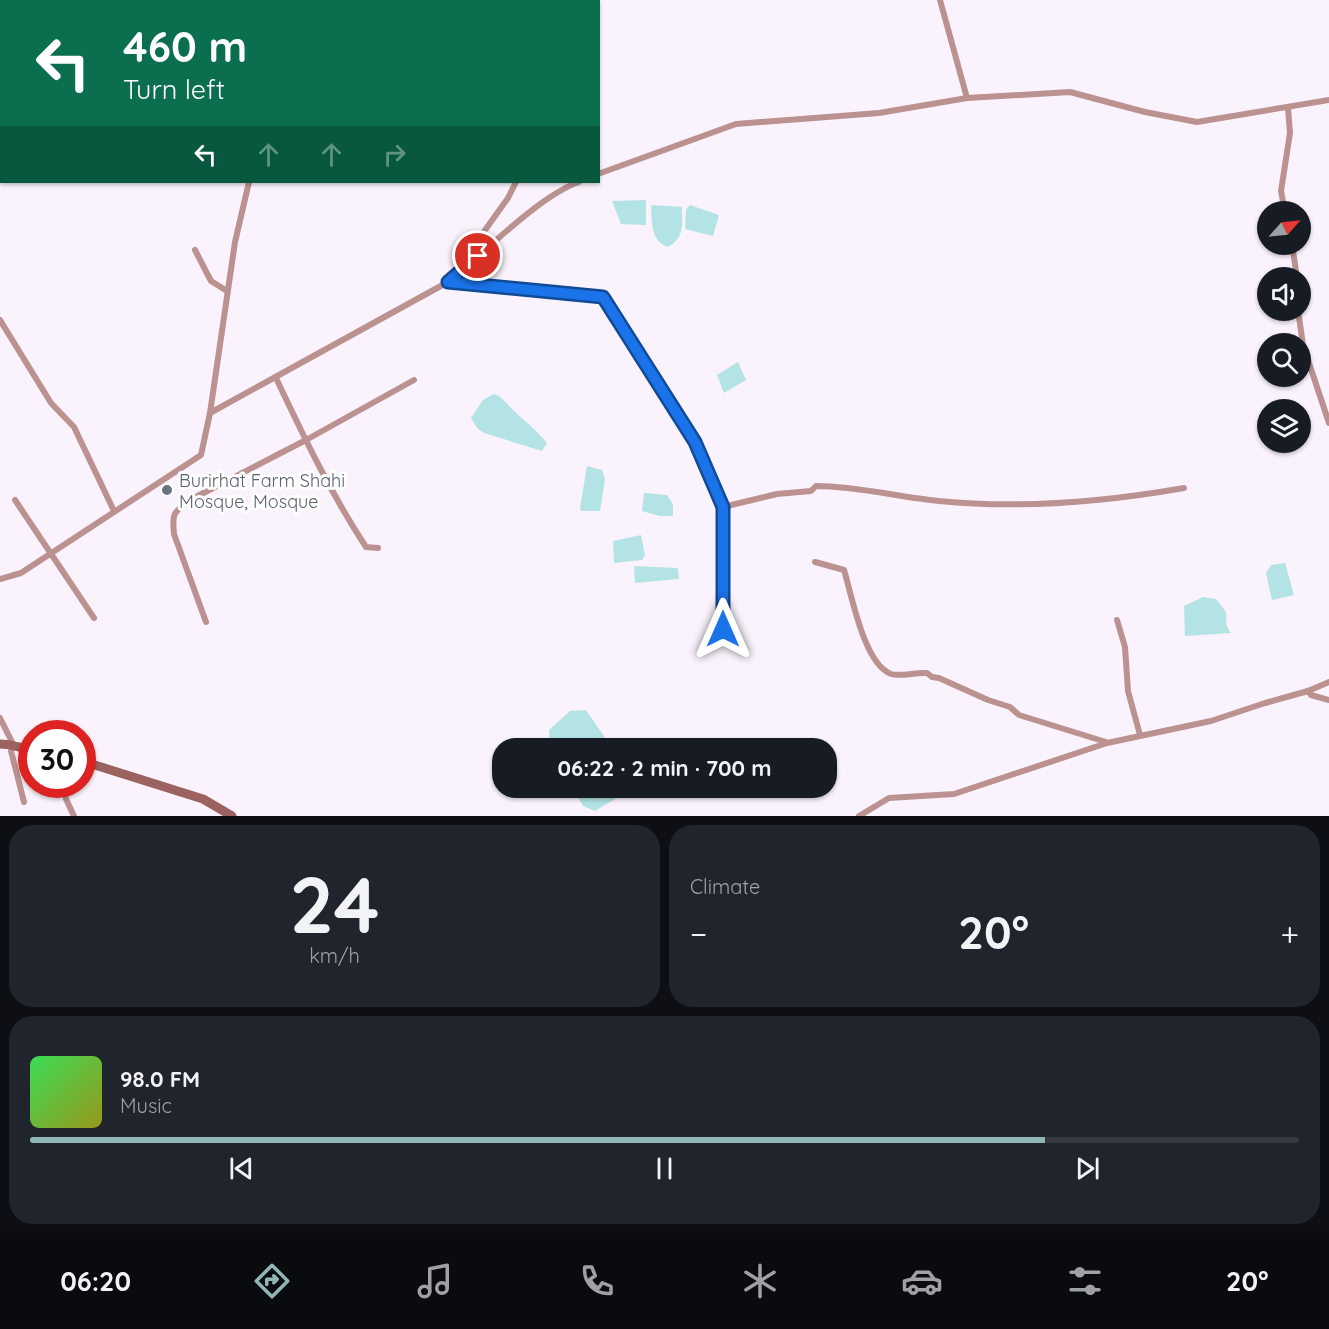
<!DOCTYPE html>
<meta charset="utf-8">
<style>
body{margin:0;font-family:Quicksand,sans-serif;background:#20242c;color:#f1f3f6;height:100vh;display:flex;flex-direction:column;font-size:22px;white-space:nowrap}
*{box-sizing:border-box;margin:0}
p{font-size:20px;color:#9ea1a6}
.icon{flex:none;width:33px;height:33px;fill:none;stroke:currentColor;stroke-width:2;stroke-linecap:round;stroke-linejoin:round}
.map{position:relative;height:816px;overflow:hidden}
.details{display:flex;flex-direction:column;gap:9px;padding:9px;background:#0d0f14;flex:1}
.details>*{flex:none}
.guide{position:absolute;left:0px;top:0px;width:600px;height:183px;box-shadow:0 2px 4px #0004;background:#0b6e4f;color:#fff;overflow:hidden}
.needle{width:39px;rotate:63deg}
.buttons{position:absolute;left:1257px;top:201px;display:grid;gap:12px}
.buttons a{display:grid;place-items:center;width:54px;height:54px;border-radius:50%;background:#171b24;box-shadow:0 2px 4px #0004;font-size:30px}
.speed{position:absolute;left:18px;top:720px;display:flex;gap:12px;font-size:30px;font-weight:700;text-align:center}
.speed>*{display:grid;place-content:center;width:78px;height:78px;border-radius:50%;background:#171b24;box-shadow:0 2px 4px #0004;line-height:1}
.speed .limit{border:9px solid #d22;background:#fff;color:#111}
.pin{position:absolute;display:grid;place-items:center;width:51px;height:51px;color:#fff;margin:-26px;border:3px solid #fff;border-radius:50%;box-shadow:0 2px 6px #0007}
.me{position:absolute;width:66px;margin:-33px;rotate:0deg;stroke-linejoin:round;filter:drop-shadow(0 0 4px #0008)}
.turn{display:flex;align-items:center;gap:21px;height:126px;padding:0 24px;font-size:27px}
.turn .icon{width:78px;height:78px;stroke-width:2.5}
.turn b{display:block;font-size:42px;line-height:51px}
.lanes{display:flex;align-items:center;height:57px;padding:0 24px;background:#0003;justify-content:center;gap:30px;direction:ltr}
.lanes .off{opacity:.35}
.big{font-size:45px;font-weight:800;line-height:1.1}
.details .tile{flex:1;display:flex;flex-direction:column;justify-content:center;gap:9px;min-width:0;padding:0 21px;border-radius:24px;background:#20242c}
.details .dial{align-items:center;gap:0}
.dial b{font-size:78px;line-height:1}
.song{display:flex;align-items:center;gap:18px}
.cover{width:72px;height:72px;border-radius:9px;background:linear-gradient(135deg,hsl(130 70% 55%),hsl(60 70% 35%))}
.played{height:6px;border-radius:3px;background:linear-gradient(90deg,#92b6b7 80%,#363941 80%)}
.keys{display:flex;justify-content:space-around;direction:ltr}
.heat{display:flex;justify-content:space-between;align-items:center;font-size:33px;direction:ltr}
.details .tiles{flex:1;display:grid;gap:9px;grid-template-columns:1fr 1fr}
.tile:last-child{grid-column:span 2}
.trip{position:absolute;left:492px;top:738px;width:345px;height:60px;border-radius:24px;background:#171b24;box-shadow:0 2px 4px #0004;font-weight:800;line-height:60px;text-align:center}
.tab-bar{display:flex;height:96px;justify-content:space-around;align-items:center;background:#090b0e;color:#9ea1a6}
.tab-bar .icon{width:42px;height:42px}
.tab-bar .selected{color:#92b6b7}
.tab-bar b{font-size:27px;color:#f1f3f6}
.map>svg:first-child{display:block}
.water{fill:#b3e3e4}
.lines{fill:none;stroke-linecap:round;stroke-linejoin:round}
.street{stroke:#bb9290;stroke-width:6}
.secondary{stroke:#9b625f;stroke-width:9}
.route-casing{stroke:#114b97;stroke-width:15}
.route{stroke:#1a73e8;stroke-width:10}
.worship-dot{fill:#6b7280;stroke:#fff;stroke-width:2}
.labels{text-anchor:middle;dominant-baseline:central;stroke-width:6;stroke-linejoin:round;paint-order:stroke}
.worship-label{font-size:18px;fill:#5b616d;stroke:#fff;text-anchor:start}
</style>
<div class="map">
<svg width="1329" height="816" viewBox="0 0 1329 816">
<rect width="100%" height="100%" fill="#faf3fd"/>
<g class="water">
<polygon points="646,200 646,225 621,224 612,201"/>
<path d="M651,205l31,2c0,17 3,31 -14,40 -18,-6 -16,-26 -17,-42z"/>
<polygon points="690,205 719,215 713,236 685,229 686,210"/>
<polygon points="738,362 746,380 724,393 717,375"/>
<path d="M494,394c9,3 11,8 18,15 12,12 24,20 35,34l-5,8 -58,-18 -7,-5 -6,-10 12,-18z"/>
<polygon points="587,466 602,470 605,479 600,511 581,511 580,508"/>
<polygon points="644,493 667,495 673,504 673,516 660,516 642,511"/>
<polygon points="641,535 645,555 642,560 614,563 613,541"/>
<polygon points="1285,563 1294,595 1272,600 1266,573 1271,565"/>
<polygon points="634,566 678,568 679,579 635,583"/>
<path d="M1203,597l13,2c3,4 8,9 10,14 2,9 -3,9 5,20l-46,3 -1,-30z"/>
<polygon points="586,710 612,748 553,748 550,743 549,730 570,711"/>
<polygon points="573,788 627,788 627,792 595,811 583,806"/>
</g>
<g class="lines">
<g class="street">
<polyline points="285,0 286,2"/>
<polyline points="940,0 967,98"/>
<polyline points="293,2 293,0"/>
<polyline points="597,2 597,0"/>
<polyline points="598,174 736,124 879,113 967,98 1070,92 1145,112 1197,122 1329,100"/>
<polyline points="1285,212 1281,191 1290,133 1288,108"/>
<polyline points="1292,244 1297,278"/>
<polyline points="195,250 211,281 227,291"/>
<path d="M456,275c33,-27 85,-80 123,-93"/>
<polyline points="448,282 603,297 695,442 723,507 723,629"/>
<polyline points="1298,310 1303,345 1329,423"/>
<polyline points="0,320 51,403 74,427 114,511"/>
<path d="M276,378c27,57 55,116 90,169l12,1"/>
<polyline points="210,413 448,282 508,198 516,182"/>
<polyline points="15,500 94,618"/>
<path d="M723,507l54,-13 34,-3 5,-5c41,0 82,11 123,15 81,8 165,1 245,-13"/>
<path d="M815,562l29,8c8,26 20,94 47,104 10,3 25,-2 36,-1l5,4 7,1 49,22 22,7 9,8 87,27"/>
<polyline points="0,579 21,573 201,455 210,413 235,242 249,182"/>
<polyline points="1117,620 1125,647 1128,691 1140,735"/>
<path d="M206,622l-32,-88c-2,-20 -1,-21 14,-33l118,-61 108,-60"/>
<polyline points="1308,691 1311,695 1329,700"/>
<polyline points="0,718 13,744 11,751 24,802"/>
<polyline points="63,784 66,799 74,816"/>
<polyline points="859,816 889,798 954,794 1107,743 1211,721 1265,703 1308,691 1329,682"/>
</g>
<g class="secondary">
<path d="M0,744c12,0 20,4 32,6"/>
<polyline points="82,761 203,799 232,816"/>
</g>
</g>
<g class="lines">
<defs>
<polyline id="route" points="478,256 448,282 603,297 695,442 723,507 723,629"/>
</defs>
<use href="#route" class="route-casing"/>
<use href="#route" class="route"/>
</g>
<circle class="worship-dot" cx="167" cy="490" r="6"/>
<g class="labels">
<g class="worship-label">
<text x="179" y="480">Burirhat Farm Shahi<tspan x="179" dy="21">Mosque, Mosque</tspan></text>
</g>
</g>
</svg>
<div class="buttons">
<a><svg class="needle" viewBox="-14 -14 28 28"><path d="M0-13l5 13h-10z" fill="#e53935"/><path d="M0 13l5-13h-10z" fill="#9ea1a6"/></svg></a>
<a><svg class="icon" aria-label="sound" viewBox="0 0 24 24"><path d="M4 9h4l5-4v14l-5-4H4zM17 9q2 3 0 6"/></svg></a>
<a><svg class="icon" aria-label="search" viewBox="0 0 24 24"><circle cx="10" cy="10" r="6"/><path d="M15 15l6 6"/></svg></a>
<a><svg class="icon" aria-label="layers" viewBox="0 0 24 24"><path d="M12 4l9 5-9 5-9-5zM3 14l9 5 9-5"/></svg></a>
</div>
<div class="speed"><div class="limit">30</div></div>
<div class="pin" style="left:478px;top:256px;background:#d93025"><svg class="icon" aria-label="arrive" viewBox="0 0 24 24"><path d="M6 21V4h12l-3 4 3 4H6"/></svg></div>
<svg class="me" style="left:723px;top:629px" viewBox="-20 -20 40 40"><path d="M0-17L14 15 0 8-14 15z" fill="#1a73e8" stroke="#fff" stroke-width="4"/></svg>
<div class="trip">06:22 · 2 min · 700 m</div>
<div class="guide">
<div class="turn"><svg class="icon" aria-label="left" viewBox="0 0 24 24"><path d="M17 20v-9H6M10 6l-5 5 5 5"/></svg><div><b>460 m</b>Turn left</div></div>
<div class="lanes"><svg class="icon" aria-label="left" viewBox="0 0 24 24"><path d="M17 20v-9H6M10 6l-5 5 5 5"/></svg><svg class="icon off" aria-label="ahead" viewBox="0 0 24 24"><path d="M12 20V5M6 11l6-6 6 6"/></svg><svg class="icon off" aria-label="ahead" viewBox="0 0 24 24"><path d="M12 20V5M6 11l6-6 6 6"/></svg><svg class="icon off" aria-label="right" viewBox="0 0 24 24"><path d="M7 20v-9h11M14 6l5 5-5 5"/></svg></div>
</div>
</div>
<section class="details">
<div class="tiles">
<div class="tile dial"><b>24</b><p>km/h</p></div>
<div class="tile"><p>Climate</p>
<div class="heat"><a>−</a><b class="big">20°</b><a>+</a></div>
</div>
<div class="tile">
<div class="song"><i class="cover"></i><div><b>98.0 FM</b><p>Music</p></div></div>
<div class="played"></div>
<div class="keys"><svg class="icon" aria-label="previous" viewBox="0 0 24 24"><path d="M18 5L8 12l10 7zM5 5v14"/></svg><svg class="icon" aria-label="pause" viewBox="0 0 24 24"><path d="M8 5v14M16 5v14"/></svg><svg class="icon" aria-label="next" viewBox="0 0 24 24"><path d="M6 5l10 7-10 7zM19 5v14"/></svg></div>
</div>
</div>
</section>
<nav class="tab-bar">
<b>06:20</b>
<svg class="icon selected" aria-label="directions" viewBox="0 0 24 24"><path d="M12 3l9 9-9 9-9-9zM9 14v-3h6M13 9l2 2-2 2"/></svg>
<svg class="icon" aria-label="music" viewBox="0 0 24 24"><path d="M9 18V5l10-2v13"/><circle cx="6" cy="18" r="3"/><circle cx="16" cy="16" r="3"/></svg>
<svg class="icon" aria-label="phone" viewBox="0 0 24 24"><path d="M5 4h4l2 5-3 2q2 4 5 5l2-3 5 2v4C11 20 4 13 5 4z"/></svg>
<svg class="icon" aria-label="climate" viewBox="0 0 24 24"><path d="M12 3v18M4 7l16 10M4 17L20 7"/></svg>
<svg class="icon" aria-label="car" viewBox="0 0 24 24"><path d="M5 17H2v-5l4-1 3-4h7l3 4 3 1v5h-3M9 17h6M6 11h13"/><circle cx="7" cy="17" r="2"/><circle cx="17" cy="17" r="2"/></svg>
<svg class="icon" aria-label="filters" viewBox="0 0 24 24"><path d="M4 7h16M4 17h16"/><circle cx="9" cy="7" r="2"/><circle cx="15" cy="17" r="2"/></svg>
<b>20°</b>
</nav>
